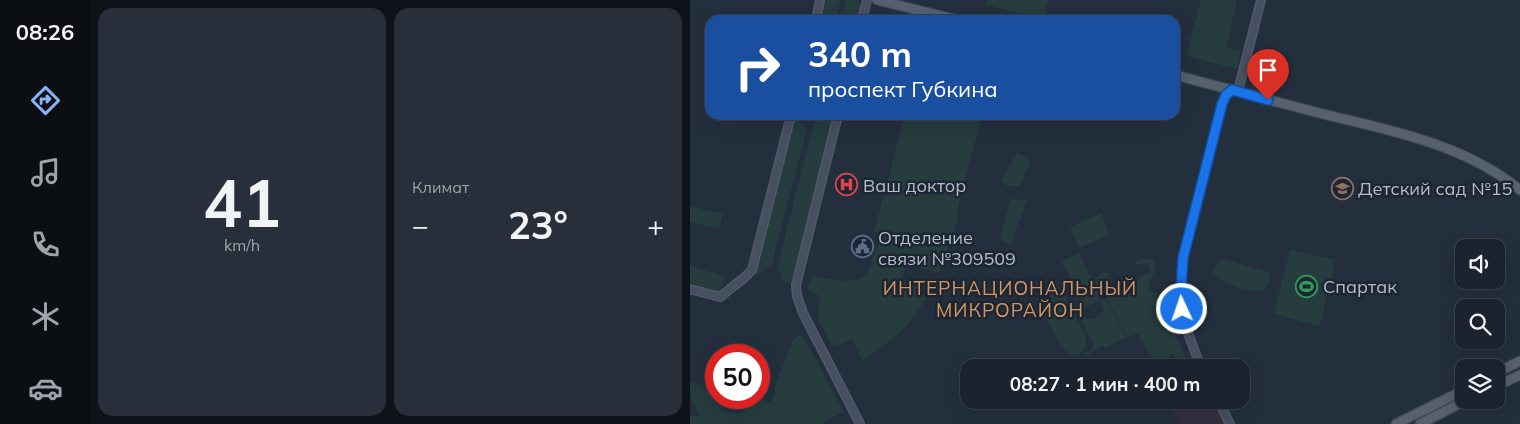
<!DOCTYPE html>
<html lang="ru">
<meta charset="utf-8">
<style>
body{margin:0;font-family:Mulish,sans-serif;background:#282f3a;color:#f1f3f6;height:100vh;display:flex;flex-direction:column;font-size:19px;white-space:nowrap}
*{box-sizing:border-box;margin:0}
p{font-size:16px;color:#a0a4aa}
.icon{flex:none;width:28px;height:28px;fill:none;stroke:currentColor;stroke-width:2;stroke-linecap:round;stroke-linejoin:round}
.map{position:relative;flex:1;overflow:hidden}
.details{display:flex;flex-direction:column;gap:8px;padding:8px;background:#0f1319;width:600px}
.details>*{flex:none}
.guide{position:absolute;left:15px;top:15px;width:475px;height:105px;border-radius:15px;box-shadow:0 5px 20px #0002,0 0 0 1px #39404a;background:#1a4fa0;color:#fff;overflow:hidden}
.fabs{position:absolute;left:765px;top:239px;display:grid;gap:10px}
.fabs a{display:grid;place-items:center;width:50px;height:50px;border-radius:10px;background:#1b232e;box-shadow:0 5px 20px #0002,0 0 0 1px #39404a;font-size:25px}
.speed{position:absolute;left:15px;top:344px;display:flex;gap:10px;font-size:25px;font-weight:700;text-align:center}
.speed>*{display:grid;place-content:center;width:65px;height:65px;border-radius:50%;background:#1b232e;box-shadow:0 5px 20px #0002,0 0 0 1px #39404a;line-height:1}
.speed .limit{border:8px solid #d22;background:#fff;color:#111}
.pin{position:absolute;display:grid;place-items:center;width:42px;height:42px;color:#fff;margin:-51px -21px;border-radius:50% 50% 50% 0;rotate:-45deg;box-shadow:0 0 5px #0007}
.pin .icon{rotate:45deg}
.me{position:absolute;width:55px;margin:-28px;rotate:357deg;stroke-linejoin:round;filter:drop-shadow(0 0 4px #0008)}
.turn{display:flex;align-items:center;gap:18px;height:105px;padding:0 20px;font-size:22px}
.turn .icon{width:65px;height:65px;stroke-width:2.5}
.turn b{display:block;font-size:35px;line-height:42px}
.big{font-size:38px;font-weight:700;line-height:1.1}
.details .tile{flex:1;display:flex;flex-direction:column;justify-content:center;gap:8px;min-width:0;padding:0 18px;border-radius:15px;background:#282f3a}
.details .dial{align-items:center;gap:0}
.dial b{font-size:65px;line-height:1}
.heat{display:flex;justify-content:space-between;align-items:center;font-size:28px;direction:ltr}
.details .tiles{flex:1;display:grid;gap:8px;grid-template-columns:repeat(2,1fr)}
.trip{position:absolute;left:270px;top:359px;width:290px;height:50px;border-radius:15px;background:#1b232e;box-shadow:0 5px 20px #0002,0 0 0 1px #39404a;font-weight:700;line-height:50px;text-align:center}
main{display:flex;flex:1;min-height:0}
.dock{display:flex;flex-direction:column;width:90px;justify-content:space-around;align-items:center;background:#0b0e12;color:#a0a4aa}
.dock .icon{width:35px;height:35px}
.dock .on{color:#8ab4f8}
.dock b{font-size:22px;color:#f1f3f6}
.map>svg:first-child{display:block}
.medical{fill:#32303f}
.green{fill:#263c3f}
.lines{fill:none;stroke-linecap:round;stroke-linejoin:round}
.secondary-casing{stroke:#565f6c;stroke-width:10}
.primary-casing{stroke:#414a57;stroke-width:11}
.secondary{stroke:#465061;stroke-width:8}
.primary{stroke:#56606e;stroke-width:9}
.route-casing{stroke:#114b97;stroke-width:12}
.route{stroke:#1a73e8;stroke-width:9}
.labels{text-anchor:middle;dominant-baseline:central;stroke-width:5;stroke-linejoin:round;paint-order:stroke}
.poi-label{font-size:18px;fill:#b4bcc9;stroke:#1d2633;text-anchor:start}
.neighbourhood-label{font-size:19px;letter-spacing:1px;fill:#d59563;stroke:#1d2633}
</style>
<main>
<nav class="dock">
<b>08:26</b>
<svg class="icon on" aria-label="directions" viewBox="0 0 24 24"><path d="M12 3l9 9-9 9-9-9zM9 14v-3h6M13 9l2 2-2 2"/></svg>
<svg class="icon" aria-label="music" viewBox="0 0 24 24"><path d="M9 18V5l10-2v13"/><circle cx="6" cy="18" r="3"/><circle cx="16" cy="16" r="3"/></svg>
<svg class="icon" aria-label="phone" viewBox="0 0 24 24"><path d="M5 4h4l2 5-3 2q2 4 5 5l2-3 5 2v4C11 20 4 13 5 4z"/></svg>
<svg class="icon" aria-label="climate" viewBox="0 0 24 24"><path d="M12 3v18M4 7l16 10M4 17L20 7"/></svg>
<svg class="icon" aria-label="car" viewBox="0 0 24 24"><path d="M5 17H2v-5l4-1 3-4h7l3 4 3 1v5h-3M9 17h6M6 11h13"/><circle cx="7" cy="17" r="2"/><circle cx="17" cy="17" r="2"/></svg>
</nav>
<section class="details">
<div class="tiles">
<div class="tile dial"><b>41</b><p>km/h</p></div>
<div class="tile"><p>Климат</p>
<div class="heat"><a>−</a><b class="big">23°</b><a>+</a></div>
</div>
</div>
</section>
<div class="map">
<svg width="830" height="424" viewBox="0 0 830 424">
<rect width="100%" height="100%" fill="#242f3e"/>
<polygon class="medical" points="488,400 523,400 536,424 489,424 480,404"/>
<g class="green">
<polygon points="133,0 151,0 145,20 128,20"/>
<polygon points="156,0 165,0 171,4 168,20 151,20"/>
<polygon points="297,0 358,0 354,16 350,15 350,18 296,5"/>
<polygon points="511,0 547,0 536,47 551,51 547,69 496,56 500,42 493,39 500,40"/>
<polygon points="103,115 111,115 111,123 117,128 81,267 74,269 70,275 63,274"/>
<polygon points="126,115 144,115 101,283 92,281 92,274 87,269"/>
<path d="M215,115h77l-26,99 2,2 -5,19h-2l-4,17 2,3 -4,1 -7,17 -31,-9 -6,16 7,5 6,-6c6,2 7,6 7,12l-7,-2 12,9c-15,27 -37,47 -64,62l-10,-21 -17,8 -1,-2 -3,-1 -13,-25 1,-6 -2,-4 3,-7 -2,-7 -11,-6 5,-13c16,2 51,13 58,-8 2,-7 3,-16 8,-21v-14l-4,-1z"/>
<polygon points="328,152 340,162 330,186 317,186 311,180"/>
<polygon points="320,199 337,200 327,226 322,245 310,239"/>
<polygon points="0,206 33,214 29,229 0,222"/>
<polygon points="411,213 420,235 389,248 380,227"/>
<polygon points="600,250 645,260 630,326 584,314"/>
<path d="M389,253l18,39 -2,-14 8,-6 6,2v6l-10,6 3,4 6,3 43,-22 -4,-8 -10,2 -2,-2 4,-4h14c6,13 -5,20 -4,32l14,3 4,5c-3,17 16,53 24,68h-18v-3l6,-3 -7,-7 -8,7 -1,6h-5l-18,-28 -1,-6 -12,5 -22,-44h-7l2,6 -16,8 -22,-47z"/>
<path d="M534,259l44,13 2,5 -4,12c-14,7 -77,-12 -42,-30z"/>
<polygon points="0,266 34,276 30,293 0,287"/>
<path d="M358,287h11l4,4 23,46v10c-15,22 -26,-3 -33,-16 -5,-11 -16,-24 -12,-36z"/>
<polygon points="416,299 436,338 428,341 415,349 413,346 410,346 407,350 394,357 395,353 401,350 403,344 388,313 391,311 395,313 394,316 398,319 405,318 414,310 410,304 411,301"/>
<polygon points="109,335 113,336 154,412 136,420 134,424 0,424 0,415 11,417 0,396 0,382 24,388 32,410 49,414 70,400 81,402 85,394 85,385 104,339"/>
</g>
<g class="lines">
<defs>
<g id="secondary">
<polyline points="126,20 130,0"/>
<polyline points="172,20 177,0"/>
<polyline points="148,115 106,285 107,296 113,313 170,424"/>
<polyline points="0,289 30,297 55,277 62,270 101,115"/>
<polyline points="511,368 495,325 491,291 491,274 497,241 532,104 536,95 549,87 571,0"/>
<polyline points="528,400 540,424"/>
</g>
<g id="primary">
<polyline points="187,0 268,20"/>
<path d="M485,75c49,13 98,26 148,39 69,17 141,30 197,76"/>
<polyline points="806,373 830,361"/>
<polyline points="806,386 830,375"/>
<polyline points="706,424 774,390"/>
<polyline points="730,424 777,400"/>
</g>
</defs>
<use href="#secondary" class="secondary-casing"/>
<use href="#primary" class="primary-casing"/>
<use href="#secondary" class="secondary"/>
<use href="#primary" class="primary"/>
</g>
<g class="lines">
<defs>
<polyline id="route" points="492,309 491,291 493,258 532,104 536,95 542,90 578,100"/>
</defs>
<use href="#route" class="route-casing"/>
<use href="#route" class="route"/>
</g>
<defs>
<symbol id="hospital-ring" viewBox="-11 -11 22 22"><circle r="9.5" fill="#1d2633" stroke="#e0444e" stroke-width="1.5"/><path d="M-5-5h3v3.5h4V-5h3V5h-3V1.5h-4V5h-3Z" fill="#e0444e"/></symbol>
<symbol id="school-ring" viewBox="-11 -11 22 22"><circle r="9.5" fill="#1d2633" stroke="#8d6e63" stroke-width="1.5"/><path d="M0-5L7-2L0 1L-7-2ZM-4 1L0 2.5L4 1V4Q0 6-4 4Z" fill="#8d6e63"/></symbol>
<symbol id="civic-ring" viewBox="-11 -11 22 22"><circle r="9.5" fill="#1d2633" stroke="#5c6f8a" stroke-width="1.5"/><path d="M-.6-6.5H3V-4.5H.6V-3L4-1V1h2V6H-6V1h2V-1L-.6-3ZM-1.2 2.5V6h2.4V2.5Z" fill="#5c6f8a"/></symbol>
<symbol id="stadium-ring" viewBox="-11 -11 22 22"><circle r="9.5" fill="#1d2633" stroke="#2e9e5b" stroke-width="1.5"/><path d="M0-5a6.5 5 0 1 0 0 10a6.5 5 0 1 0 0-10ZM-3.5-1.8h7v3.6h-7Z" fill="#2e9e5b"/></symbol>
</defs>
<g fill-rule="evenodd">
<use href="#hospital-ring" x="144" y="172" width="25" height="25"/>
<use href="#school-ring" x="640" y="176" width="25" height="25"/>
<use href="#civic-ring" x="160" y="234" width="25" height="25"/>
<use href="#stadium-ring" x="604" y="274" width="25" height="25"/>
</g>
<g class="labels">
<g class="poi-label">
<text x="173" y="185">Ваш доктор</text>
<text x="668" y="188">Детский сад №15</text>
<text x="188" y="237">Отделение<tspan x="188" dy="21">связи №309509</tspan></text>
<text x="633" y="286">Спартак</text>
</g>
<g class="neighbourhood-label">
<text x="320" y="288">ИНТЕРНАЦИОНАЛЬНЫЙ<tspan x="320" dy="22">МИКРОРАЙОН</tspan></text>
</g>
</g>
</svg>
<div class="fabs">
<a><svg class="icon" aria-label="sound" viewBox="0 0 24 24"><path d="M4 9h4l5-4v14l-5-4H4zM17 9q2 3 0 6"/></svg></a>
<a><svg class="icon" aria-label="search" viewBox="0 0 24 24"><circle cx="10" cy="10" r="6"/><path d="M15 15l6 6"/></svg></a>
<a><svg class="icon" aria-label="layers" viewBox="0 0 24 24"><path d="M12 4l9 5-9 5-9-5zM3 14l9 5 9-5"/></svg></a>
</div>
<div class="speed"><div class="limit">50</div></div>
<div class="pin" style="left:578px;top:100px;background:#d93025"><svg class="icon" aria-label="arrive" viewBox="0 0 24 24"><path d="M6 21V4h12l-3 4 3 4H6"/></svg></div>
<svg class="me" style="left:492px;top:309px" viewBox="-20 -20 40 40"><circle r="17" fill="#1a73e8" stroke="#fff" stroke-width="3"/><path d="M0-11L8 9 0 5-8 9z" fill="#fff"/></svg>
<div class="trip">08:27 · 1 мин · 400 m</div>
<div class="guide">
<div class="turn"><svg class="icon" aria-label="right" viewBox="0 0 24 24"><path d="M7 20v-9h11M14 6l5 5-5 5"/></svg><div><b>340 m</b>проспект Губкина</div></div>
</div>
</div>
</main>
